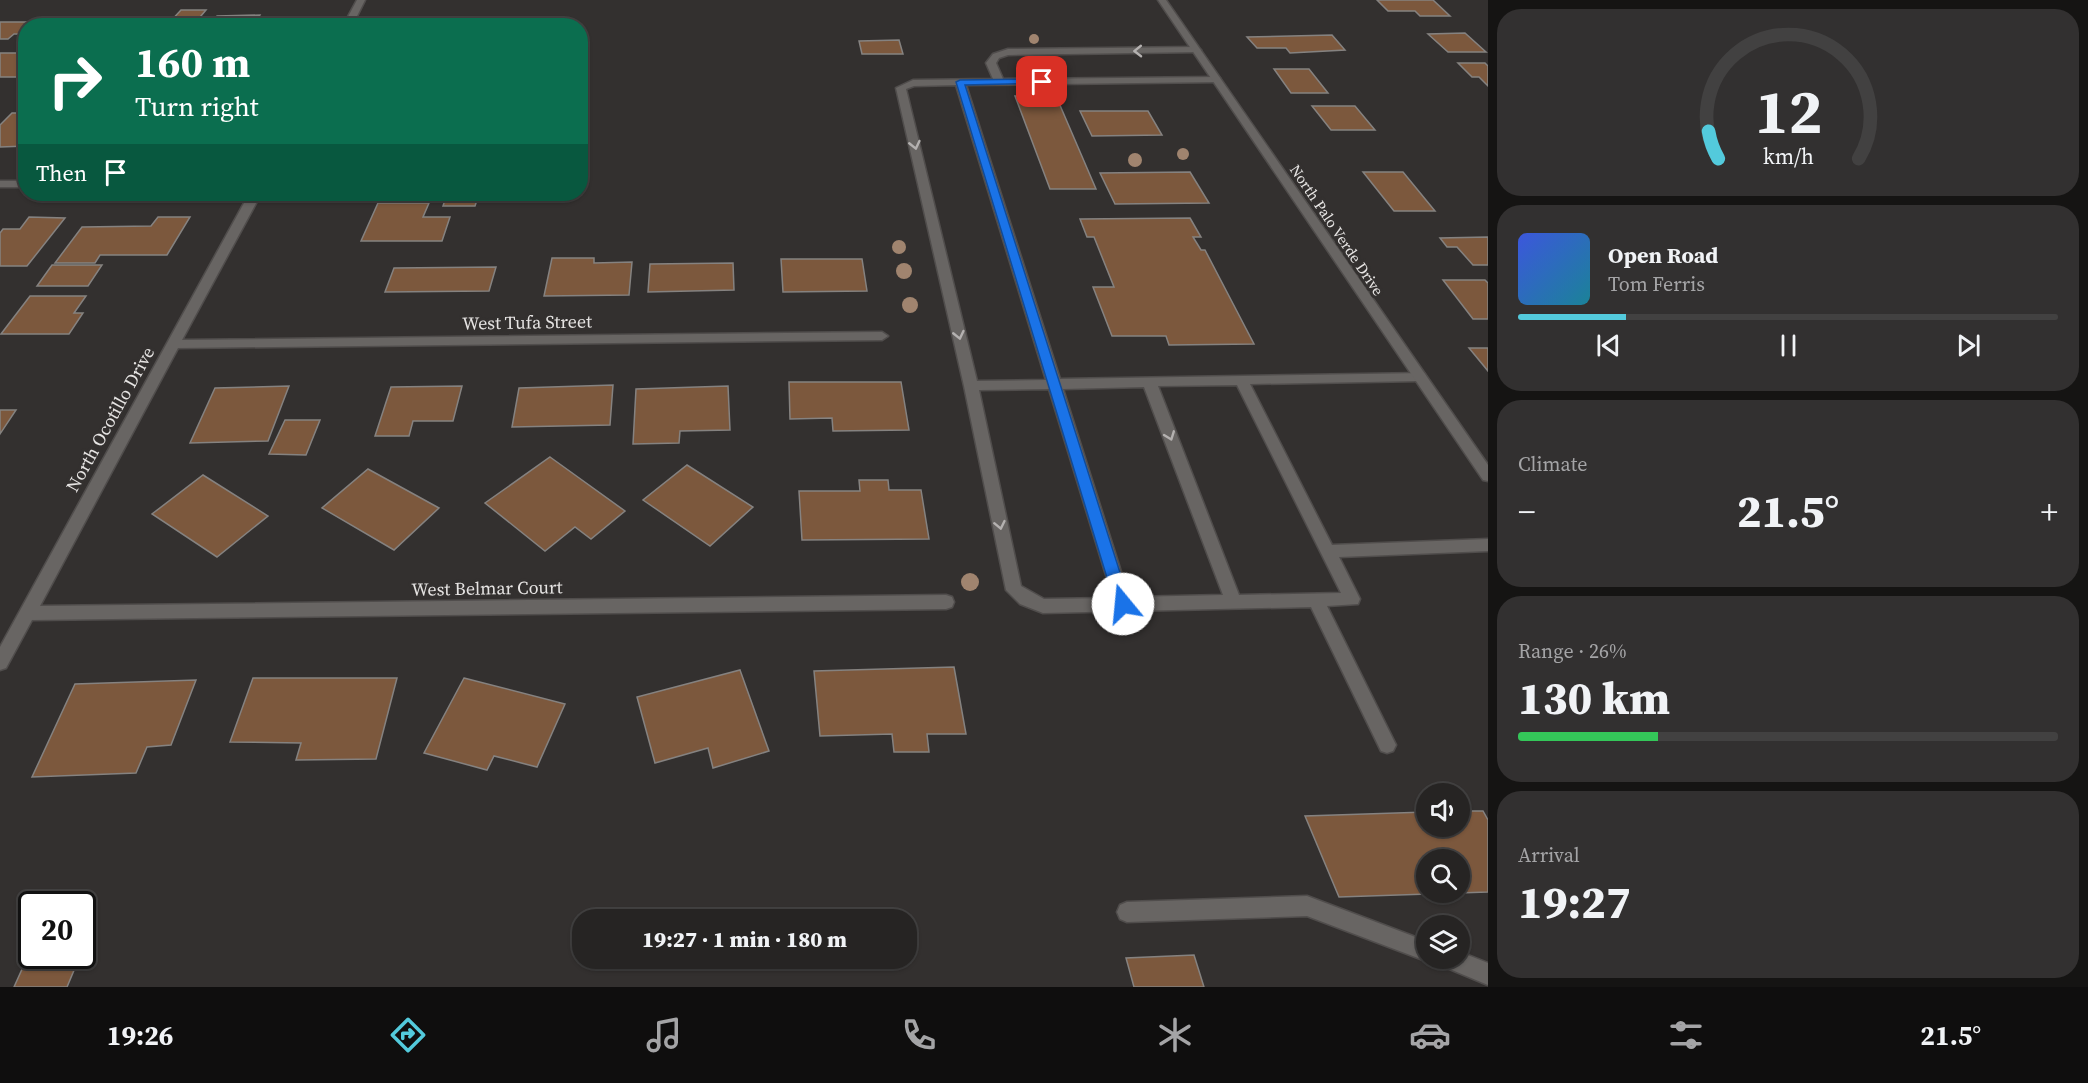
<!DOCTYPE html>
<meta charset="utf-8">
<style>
body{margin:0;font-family:"Source Serif 4",serif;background:#323030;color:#f1f3f6;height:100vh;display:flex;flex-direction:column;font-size:22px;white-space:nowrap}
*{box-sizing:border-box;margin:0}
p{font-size:20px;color:#a4a4a6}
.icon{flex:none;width:33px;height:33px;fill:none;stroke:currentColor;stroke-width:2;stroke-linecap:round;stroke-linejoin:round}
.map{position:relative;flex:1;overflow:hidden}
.sheet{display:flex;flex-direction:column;gap:9px;padding:9px;background:#151413;width:600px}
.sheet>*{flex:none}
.guide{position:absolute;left:18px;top:18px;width:570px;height:183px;border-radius:24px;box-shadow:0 2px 4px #0004,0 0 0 2px #424141;background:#0b6e4f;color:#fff;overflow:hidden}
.tools{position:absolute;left:1416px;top:783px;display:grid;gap:12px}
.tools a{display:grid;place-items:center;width:54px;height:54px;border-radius:50%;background:#262423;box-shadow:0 2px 4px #0004,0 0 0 2px #424141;font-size:30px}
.speed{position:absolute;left:18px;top:891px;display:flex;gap:12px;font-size:30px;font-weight:700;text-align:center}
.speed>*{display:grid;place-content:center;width:78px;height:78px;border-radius:50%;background:#262423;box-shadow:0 2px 4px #0004,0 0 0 2px #424141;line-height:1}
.speed .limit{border:3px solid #111;border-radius:9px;background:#fff;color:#111}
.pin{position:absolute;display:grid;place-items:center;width:51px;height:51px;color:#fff;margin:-26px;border-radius:12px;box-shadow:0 3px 9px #0006}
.me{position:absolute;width:66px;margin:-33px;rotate:343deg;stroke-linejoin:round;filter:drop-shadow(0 0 4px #0008)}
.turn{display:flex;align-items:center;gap:21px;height:126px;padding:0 18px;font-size:27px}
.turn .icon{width:78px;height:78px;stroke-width:2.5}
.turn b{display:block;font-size:42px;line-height:51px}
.then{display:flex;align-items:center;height:57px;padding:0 18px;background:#0003;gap:12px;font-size:22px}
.big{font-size:45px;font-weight:800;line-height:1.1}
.sheet .card{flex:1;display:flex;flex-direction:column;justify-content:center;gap:9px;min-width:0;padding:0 21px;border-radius:24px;background:#323030}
.sheet .dial{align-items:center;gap:0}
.dial svg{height:156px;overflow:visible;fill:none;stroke:#424141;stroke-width:7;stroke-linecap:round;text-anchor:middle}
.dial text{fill:#f1f3f6;stroke:none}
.song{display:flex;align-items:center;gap:18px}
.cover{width:72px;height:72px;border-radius:9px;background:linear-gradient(135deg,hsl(230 70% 55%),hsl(190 70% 35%))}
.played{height:6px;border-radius:3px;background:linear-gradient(90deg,#53cadc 20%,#424141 20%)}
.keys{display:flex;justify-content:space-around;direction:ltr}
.heat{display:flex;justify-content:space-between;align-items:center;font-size:33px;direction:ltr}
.charge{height:9px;border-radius:4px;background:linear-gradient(90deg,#34c759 26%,#424141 0)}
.trip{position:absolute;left:572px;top:909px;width:345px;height:60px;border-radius:24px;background:#262423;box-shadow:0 2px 4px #0004,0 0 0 2px #424141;font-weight:800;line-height:60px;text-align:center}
.menu{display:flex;height:96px;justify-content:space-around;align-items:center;background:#0f0e0e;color:#a4a4a6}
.menu .icon{width:42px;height:42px}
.menu .active{color:#53cadc}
.menu b{font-size:27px;color:#f1f3f6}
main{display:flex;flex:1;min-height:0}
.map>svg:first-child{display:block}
.building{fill:#7c583d;stroke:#858280;stroke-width:1.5;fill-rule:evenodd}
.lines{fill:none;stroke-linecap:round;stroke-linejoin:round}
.lane-casing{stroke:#504d4c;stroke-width:3}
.street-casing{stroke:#504d4c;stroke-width:3}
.lane{fill:#686563;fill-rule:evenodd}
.street{fill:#686563;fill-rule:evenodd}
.tree{fill:#a0846f}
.oneway{stroke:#b4b1b0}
.route{fill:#1a73e8;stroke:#114b97;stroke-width:1.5}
.labels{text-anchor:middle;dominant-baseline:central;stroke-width:6;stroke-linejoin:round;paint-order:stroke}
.far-street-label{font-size:15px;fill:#e6e4e3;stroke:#33302f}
.street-label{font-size:18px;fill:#e6e4e3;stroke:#33302f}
</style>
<main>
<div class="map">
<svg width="1488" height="987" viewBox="0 0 1488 987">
<rect width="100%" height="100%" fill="#33302f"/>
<g class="building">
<polygon points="1377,0 1433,0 1450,16 1420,16 1415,11 1388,11"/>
<polygon points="181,10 206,10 195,23 169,23"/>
<polygon points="260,15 254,26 211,26 217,16"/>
<polygon points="0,22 46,22 42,26 26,26 26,34 14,34 8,39 0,39"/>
<polygon points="1465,33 1486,52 1448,52 1428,34"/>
<polygon points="1332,35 1345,50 1290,53 1286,48 1257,48 1247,37"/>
<polygon points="899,40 903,54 862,54 859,41"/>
<polygon points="0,53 26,53 26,71 20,77 0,77"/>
<polygon points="1458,63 1485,63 1488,66 1488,86 1479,77 1472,77"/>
<polygon points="1274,69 1309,69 1328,93 1291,93"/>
<polygon points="1015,96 1056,96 1096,189 1050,189"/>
<polygon points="1312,106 1355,106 1375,130 1331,130"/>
<polygon points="1080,111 1148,111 1162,135 1092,136"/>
<polygon points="12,113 26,113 26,146 0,147 0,125"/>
<polygon points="1190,172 1209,203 1115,204 1100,173"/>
<polygon points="1363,172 1403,172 1435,211 1394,211"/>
<polygon points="447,194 479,194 475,206 443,206"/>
<polygon points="378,203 429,203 423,217 450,217 442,241 361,241"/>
<polygon points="29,217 65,218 27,266 0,266 0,233 3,229 20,229"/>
<polygon points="158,217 190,217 167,255 100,255 95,263 55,263 82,227 151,226"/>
<polygon points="1190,218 1201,237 1193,237 1201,250 1205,250 1254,344 1169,345 1166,336 1112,336 1093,287 1114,287 1094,237 1087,237 1080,219"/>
<polygon points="1488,237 1488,265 1473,265 1457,247 1447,247 1440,238"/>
<polygon points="552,258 594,258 594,263 632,262 629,295 544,296"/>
<polygon points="781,259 862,259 867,291 783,292"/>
<polygon points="733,263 734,290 648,292 650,264"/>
<polygon points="52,265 102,265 88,286 37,286"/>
<polygon points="496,267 489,291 385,292 394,268"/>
<polygon points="1443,280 1485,280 1488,283 1488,319 1473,319"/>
<polygon points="30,296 86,296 74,313 83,313 69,334 1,334"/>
<polygon points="1469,348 1488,348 1488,371"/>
<polygon points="789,382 901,382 909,430 833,431 832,418 790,419"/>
<polygon points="613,385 610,425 512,427 519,388"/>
<polygon points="289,386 268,441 190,443 215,388"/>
<polygon points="462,386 453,421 413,421 409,436 375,436 391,387"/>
<polygon points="728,386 730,430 680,431 679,443 633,444 636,389"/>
<polygon points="0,410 16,410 0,434"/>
<polygon points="285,420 320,420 306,455 269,454"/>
<polygon points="550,457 625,511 591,539 575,527 545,551 485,503"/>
<polygon points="687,465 753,507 710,546 643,500"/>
<polygon points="368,469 439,508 394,550 322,508"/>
<polygon points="203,475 268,516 217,557 152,514"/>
<polygon points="859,480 888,480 889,490 921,490 929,539 802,540 799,491 860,491"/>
<polygon points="954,667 966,734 927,734 929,752 894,752 892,734 820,736 814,671"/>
<polygon points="740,670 769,751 713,768 708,748 655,763 637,697"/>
<polygon points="253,678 397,678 376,759 296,760 301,743 230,742"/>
<polygon points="464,678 565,704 537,767 494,756 487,770 424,753"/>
<polygon points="196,680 171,745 147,747 136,773 32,777 75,684"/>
<path d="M1460,811h23l5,9v72l-149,5 -34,-81 121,-4v14h34zM1426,860h34v32h-34z"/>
<polygon points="82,916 96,916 82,949"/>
<polygon points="32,947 32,956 80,956 67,987 14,987"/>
<polygon points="1194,955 1204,987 1134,987 1126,958"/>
</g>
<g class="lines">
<defs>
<g id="lane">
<path d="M1196,47l5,3 -2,2 -191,3 -9,3 -3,5 7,16 214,-2 3,1v4l-254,3 94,294 364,-6 2,3 -2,3 -5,2 -169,3 82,161 156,-6v12l-149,6 21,42 -2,5 -31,2 69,139 -3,6 -6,2 -6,-2 -70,-144 -268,6 -23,-9 -14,-14 -42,-204 -68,-298 17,-8 80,-1 -7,-16 7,-9 15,-5zM956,85l90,295 -69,1 -71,-292 8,-3zM1237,385l104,208 -102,2 -81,-209zM1144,387l79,208 -94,2 -66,-208zM1049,389l64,209 -69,1 -23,-13 -42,-196z"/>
<polygon points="1307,896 1426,941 1426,958 1433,958 1426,961 1307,916 1127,922 1120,919 1117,912 1120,905 1127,902"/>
<polygon points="1460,952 1488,963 1488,985 1440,965 1437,958 1460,958"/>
</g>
<g id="street">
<polygon points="357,0 365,0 352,26 343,26"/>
<polygon points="1158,0 1166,0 1488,465 1488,481 1483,480"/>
<rect x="0" y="181" width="26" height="6"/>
<polygon points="249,194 261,194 182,340 882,332 888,336 882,340 178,348 40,606 946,595 952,597 954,602 952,607 946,609 32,620 6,668 0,670 0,647"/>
</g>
</defs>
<use href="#lane" class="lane-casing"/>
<use href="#street" class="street-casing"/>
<use href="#lane" class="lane"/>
<use href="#street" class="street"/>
</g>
<g class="tree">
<circle cx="1034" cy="39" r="5"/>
<circle cx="1183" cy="154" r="6"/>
<circle cx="1135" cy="160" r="7"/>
<circle cx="899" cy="247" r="7"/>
<circle cx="904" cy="271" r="8"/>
<circle cx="910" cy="305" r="8"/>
<circle cx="970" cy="582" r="9"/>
</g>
<defs><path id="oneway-chevron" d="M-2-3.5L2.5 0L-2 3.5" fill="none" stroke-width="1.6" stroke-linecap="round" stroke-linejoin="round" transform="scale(1.5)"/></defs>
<g class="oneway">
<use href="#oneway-chevron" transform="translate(1138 51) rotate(179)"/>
<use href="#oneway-chevron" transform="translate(915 145) rotate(77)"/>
<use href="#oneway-chevron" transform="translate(959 335) rotate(77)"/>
<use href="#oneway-chevron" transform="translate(1170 436) rotate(69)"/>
<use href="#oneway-chevron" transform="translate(1000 525) rotate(78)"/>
</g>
<polygon class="route" points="1042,79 1045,80 1045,83 965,85 1130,604 1128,608 1123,610 1117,608 1115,604 956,82 960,80"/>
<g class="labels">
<g class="far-street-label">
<text transform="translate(1337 230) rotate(56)">North Palo Verde Drive</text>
</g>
<g class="street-label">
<text transform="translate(527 322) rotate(-1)">West Tufa Street</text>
<text transform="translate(110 419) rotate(-61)">North Ocotillo Drive</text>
<text transform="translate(487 588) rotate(-1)">West Belmar Court</text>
</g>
</g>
</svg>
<div class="tools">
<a><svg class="icon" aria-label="sound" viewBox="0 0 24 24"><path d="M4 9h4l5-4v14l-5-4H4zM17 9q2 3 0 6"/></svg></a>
<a><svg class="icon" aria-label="search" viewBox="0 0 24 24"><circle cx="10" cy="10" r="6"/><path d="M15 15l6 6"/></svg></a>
<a><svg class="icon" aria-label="layers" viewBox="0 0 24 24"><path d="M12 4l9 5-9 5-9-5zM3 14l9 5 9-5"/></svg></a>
</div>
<div class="speed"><div class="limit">20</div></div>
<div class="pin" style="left:1042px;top:82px;background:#d93025"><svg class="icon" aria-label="arrive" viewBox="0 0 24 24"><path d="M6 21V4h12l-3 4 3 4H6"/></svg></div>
<svg class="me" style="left:1123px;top:604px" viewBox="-20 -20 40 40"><circle r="19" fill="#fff"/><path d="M0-13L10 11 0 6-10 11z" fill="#1a73e8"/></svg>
<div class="trip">19:27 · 1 min · 180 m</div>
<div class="guide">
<div class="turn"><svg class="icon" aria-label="right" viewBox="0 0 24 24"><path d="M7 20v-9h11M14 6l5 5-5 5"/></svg><div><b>160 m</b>Turn right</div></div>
<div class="then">Then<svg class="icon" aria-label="arrive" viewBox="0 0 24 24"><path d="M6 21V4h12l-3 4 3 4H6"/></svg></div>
</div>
</div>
<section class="sheet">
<div class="card dial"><svg viewBox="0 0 100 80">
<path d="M14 69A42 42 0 1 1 86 69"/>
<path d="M14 69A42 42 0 0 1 9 55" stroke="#53cadc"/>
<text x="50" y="56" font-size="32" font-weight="700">12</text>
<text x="50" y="72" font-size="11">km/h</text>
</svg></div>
<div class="card">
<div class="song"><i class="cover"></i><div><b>Open Road</b><p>Tom Ferris</p></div></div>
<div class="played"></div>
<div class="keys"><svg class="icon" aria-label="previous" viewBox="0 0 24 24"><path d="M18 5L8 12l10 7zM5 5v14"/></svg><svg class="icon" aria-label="pause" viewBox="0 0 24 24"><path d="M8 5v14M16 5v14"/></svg><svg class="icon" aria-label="next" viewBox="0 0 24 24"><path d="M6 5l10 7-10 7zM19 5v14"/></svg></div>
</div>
<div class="card"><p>Climate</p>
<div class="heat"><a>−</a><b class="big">21.5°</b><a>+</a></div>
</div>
<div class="card"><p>Range · 26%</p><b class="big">130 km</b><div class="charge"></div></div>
<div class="card"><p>Arrival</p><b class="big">19:27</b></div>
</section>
</main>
<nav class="menu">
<b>19:26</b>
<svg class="icon active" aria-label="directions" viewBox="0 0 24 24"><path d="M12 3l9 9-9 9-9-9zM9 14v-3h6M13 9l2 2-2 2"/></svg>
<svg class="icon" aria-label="music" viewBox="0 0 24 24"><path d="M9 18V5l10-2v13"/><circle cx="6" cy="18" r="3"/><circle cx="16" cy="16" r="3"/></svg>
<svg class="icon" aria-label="phone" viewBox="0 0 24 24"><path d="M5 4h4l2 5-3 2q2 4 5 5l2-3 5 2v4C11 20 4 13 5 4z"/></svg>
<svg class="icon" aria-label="climate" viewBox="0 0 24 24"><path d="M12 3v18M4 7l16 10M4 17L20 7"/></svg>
<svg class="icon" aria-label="car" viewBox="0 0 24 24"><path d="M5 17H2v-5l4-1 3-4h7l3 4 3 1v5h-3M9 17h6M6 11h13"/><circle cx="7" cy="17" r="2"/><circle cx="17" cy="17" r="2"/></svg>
<svg class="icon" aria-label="filters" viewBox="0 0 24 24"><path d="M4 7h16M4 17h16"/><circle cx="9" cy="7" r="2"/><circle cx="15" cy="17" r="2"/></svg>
<b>21.5°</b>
</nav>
